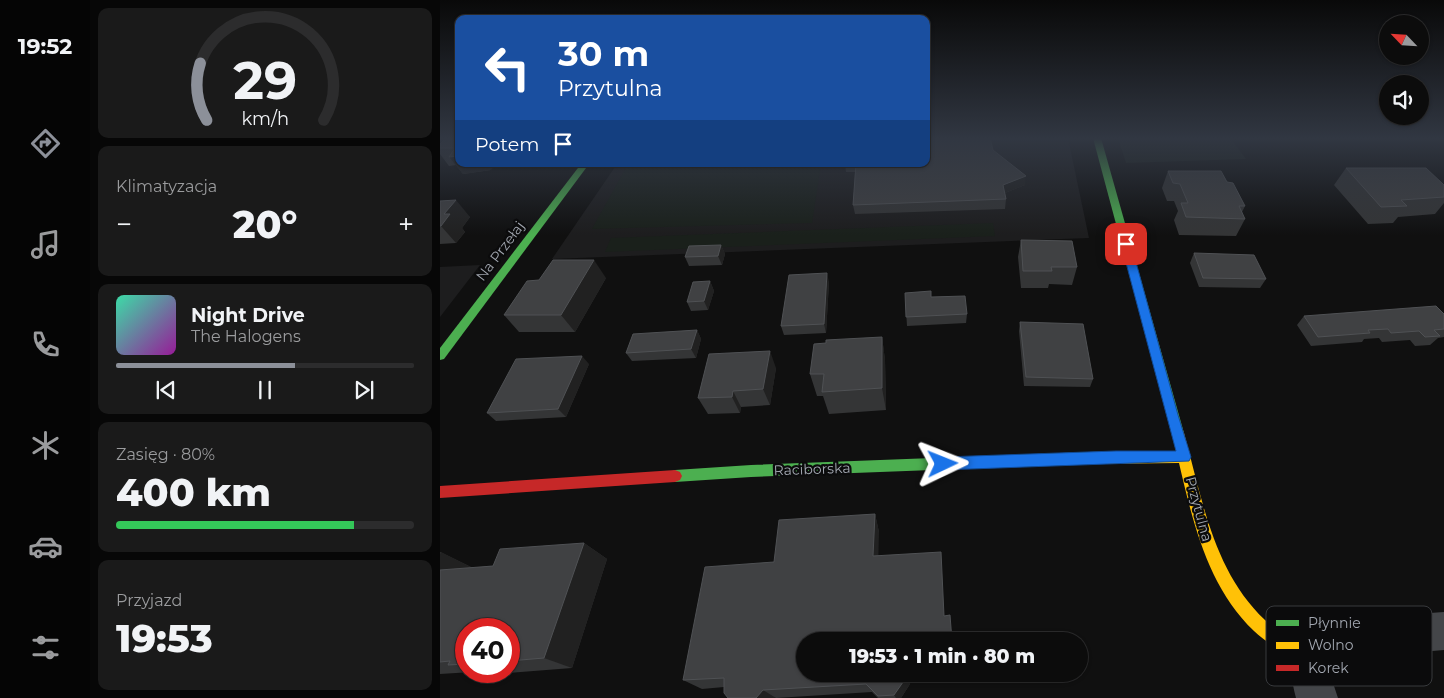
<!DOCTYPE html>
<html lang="pl">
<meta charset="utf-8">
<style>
body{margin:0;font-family:Montserrat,sans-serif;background:#1a1a1a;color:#f1f3f6;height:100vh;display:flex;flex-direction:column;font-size:19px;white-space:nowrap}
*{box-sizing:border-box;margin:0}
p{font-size:16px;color:#9a9b9d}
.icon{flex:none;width:28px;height:28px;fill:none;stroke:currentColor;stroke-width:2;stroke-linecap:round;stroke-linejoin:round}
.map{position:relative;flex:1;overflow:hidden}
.sheet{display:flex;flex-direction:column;gap:8px;padding:8px;background:#070707;width:350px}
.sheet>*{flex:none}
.top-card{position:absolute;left:15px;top:15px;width:475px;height:152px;border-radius:10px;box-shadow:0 1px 4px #0004,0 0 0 1px #2c2c2d;background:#1a4fa0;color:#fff;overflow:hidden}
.needle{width:32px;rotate:295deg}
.tools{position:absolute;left:939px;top:15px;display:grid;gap:10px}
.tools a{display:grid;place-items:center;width:50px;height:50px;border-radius:50%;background:#0c0c0c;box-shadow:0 1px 4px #0004,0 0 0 1px #2c2c2d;font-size:25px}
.speed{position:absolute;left:15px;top:618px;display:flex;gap:10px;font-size:25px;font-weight:700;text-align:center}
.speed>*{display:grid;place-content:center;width:65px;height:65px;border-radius:50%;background:#0c0c0c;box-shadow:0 1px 4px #0004,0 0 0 1px #2c2c2d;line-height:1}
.speed .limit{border:8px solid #d22;background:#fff;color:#111}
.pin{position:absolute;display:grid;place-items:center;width:42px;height:42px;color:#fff;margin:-21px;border-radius:10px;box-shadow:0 2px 8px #0006}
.me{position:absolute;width:55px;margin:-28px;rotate:88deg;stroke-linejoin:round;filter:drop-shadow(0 0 4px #0008)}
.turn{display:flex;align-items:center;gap:18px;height:105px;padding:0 20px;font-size:22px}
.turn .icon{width:65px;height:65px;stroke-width:2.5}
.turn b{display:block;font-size:35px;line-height:42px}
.then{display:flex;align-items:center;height:48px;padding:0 20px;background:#0003;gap:10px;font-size:19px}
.big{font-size:38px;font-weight:800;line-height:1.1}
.sheet .card{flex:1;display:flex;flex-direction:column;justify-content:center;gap:8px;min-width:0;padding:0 18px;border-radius:10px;background:#1a1a1a}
.sheet .dial{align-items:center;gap:0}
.dial svg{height:130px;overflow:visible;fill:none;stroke:#2c2c2d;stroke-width:7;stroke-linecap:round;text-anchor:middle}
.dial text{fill:#f1f3f6;stroke:none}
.song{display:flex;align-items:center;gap:15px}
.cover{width:60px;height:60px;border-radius:8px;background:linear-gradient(135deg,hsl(160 70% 55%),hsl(300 70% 35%))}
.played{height:5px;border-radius:2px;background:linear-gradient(90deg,#8c9099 60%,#2c2c2d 60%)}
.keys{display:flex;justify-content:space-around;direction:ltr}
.heat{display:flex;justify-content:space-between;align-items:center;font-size:28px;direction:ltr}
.charge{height:8px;border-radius:4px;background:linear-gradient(90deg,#34c759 80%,#2c2c2d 0)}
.trip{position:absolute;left:356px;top:632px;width:292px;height:50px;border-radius:25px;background:#0c0c0c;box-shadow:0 1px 4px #0004,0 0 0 1px #2c2c2d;font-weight:800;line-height:50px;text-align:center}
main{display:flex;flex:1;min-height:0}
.dock{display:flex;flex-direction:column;width:90px;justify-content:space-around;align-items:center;background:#050505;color:#9a9b9d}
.dock .icon{width:35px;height:35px}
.dock .selected{color:#8c9099}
.dock b{font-size:22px;color:#f1f3f6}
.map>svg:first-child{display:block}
.built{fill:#1d1d1e}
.green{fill:#1a201b}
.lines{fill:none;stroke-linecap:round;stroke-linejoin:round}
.street{fill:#444649;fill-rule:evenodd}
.fast{fill:#4caf50;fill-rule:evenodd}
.slow{fill:#ffc107;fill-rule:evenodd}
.jam{fill:#c62828;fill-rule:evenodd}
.wall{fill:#343536;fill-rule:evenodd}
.shaded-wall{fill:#212121}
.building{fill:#404143;stroke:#4f5154}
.route{fill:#1a73e8;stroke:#114b97}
.labels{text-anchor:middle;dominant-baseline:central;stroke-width:4.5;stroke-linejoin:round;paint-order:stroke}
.street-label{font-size:14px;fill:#a2a7b0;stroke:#0b0b0c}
.key{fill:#0b0b0c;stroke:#383a3d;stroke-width:1}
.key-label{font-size:14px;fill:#a2a7b0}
</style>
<main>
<nav class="dock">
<b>19:52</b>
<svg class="icon selected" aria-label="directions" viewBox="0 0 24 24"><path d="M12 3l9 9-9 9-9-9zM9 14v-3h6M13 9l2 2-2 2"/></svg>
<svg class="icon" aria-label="music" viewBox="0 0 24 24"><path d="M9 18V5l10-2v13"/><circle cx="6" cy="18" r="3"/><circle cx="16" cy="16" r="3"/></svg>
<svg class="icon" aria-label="phone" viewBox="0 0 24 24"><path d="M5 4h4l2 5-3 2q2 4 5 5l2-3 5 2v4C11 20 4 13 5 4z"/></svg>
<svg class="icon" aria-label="climate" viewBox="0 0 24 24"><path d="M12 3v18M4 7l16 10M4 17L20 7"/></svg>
<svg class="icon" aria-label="car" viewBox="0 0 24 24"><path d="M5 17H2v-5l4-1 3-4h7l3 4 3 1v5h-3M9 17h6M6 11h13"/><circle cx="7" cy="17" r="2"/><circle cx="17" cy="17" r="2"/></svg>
<svg class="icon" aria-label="filters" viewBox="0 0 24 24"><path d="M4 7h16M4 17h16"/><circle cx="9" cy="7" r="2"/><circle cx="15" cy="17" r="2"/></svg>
</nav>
<section class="sheet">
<div class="card dial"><svg viewBox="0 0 100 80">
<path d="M14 69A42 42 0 1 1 86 69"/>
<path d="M14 69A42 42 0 0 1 10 34" stroke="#8c9099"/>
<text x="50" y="56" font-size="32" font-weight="700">29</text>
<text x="50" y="72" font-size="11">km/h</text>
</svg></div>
<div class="card"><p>Klimatyzacja</p>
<div class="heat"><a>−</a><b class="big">20°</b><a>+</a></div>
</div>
<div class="card">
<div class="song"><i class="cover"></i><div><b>Night Drive</b><p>The Halogens</p></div></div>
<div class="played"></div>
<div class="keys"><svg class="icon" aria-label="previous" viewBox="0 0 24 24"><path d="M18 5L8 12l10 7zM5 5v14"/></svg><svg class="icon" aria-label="pause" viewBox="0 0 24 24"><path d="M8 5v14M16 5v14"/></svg><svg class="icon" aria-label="next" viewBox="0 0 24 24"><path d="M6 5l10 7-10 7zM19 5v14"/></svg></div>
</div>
<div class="card"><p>Zasięg · 80%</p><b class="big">400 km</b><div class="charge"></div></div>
<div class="card"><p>Przyjazd</p><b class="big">19:53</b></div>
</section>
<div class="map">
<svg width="1004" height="698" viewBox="0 0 1004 698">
<rect width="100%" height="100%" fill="#101010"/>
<g class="built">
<polygon points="486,138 628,138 649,238 112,259 177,164 486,164"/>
<polygon points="40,265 0,317 0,267"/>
</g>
<g class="green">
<polygon points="678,138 790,138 806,159 686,163"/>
<polygon points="188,164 381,164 372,223 152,229"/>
<polygon points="553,223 555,236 165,252 171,238"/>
</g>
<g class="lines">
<path class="street" d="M1004,612v38l-105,9 -8,7v11l7,21h-42c-10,-38 -5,-61 34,-78z"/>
<g class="fast">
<polygon points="653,138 661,138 744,433 742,437 738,439 734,437 732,433"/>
<polygon points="141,164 149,164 4,359 0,360 0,348"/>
<polygon points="649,452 654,454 656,458 654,462 649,464 311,477 235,482 230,480 228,476 230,472 235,470 311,465"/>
</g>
<path class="slow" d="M738,427l4,2 2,4c18,65 29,138 81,187 15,14 35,22 52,32l2,6 -2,6 -6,2 -6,-2c-17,-11 -37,-19 -51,-33 -46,-44 -61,-108 -75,-168l-90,1 -5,-2 -2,-4 2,-4 5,-2 87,-1 -4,-18 2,-4z"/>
<polygon class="jam" points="235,470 240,472 242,476 240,480 235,482 0,498 0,486"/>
</g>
<g class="wall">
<polygon points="6,138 51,170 23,174 16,165 9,166 0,154 0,144"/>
<polygon points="553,150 585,185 565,193 566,199 565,209 415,214 413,205 415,172 406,172 405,164 486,164"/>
<polygon points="906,168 1004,185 1004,203 995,214 958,217 953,223 928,224 894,185"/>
<polygon points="728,171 787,182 805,206 802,212 805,219 796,236 739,235 734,220 738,211 734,201 727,201 722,188"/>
<polygon points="0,201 30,217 22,228 25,232 16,243 0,244"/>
<polygon points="581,240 637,267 632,285 609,284 608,288 581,288 578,257"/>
<polygon points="281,245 285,254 282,265 249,266 245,257"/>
<polygon points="754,253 826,279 820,288 759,287 750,263"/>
<polygon points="166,278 135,332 79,332 64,315"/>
<polygon points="270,281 274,291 268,310 251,311 247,302"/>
<polygon points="389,282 386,333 344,335 341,326"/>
<polygon points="465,293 491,297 527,314 526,323 467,326"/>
<polygon points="1004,314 1004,337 998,338 990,345 975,346 970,340 942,342 939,338 924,339 922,342 871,346 857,325 864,316"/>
<polygon points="580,322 653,379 650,387 584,386 579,331"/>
<polygon points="257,330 261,339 256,358 192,361 186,353"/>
<polygon points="442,337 445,360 446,410 389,414 383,396 377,396 370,374 386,343"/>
<polygon points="149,364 126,417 56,421 47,413"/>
<polygon points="336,368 330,405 301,407 300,413 268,414 258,398"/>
<polygon points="435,514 439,532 365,674 471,674 470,684 461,698 438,698 432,692 336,698 284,687 262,689 243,680 334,562"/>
<path d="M144,543l23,16 -35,109 -88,7 -12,-3 -32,2v-122l33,16 20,-2zM26,629h43v42h-43z"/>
</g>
<g class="shaded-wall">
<polygon points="19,156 19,164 56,164 51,170 23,174 9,157"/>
<polygon points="586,176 585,185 562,194 563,185"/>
<polygon points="16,200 30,217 22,228 25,232 16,243 1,226 0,208"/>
<polygon points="281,245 285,254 282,265 278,256"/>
<polygon points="154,260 166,278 135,332 121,315"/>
<polygon points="387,273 389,282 386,333 384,324"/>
<polygon points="270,281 274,291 268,310 264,301"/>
<polygon points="257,330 261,339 256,358 251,349"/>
<polygon points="442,337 445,360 446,410 442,388"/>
<polygon points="330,351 336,368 330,405 323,389"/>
<polygon points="142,356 149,364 126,417 118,409"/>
<polygon points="293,391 301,407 300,413 292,397"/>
<polygon points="435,514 439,532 438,571 433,556"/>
<polygon points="144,543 167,559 132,668 104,658"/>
<polygon points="1,552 33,568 0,574 0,554"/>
<polygon points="468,674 471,674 470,684 461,698 456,698 454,695"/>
<polygon points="323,690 336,698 316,698"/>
</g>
<g class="building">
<polygon points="6,138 19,138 19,156 9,157 15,148 0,148 0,144"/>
<polygon points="486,138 550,138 553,150 586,176 563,185 566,199 413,205 416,164 486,164"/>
<polygon points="906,168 986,168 1004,185 1004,197 961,200 967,206 941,207"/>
<polygon points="728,171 781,171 787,182 793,183 805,206 799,206 805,219 746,217 741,203 748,203 740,184 733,183"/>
<polygon points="16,200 4,214 10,214 1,226 0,226 0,201"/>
<polygon points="581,240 632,241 637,267 611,267 612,271 583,271"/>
<polygon points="281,245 278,256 245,257 249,246"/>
<polygon points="754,253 814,255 826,279 763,278"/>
<polygon points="113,260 154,260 121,315 64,315 87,281 99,280"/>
<polygon points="387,273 384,324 341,326 349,275"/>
<polygon points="270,281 264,301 247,302 253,282"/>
<polygon points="491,291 491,297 525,296 527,314 466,317 465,293"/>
<polygon points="996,306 1004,314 1004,329 994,330 1000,336 985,337 979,331 951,333 948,329 928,330 930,333 878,337 864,316"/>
<polygon points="580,322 643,324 653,379 586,377"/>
<polygon points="257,330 251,349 186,353 193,334"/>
<polygon points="442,337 442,388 382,392 384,374 370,374 374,344 386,343 386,340"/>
<polygon points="330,351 323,389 293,391 292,397 258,398 269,354"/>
<polygon points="142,356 118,409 47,413 76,359"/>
<polygon points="435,514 433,556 501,552 504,616 510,615 512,641 365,641 365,674 468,674 468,675 454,695 438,696 426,684 323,690 316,698 288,698 284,693 284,678 243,680 265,567 334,562 339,520"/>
<polygon points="144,543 104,658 69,661 69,629 26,629 26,664 8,665 10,661 0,662 0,570 53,566 60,549"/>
</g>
<linearGradient id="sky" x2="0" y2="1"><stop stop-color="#090909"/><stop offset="0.59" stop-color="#313742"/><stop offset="1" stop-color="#313742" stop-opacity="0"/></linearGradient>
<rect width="1004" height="235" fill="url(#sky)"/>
<polygon class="route" points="686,241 691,244 738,415 751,457 749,461 503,470 498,468 496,464 498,459 503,457 676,451 736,451 681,244"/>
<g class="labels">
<g class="street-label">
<text transform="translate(60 251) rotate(-53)">Na Przełaj</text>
<text transform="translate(372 469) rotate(-2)">Raciborska</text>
<text transform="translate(759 509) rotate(75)">Przytulna</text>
</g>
</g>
<rect x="826" y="606" width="166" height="80" rx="8" class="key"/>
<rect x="836" y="620" width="23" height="6" fill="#4caf50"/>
<rect x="836" y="642" width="23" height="7" fill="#ffc107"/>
<rect x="836" y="665" width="23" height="6" fill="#c62828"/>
<g class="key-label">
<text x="868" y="628">Płynnie</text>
<text x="868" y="650">Wolno</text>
<text x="868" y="673">Korek</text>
</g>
</svg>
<div class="tools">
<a><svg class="needle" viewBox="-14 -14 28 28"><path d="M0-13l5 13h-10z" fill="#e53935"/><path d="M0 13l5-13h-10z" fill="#9a9b9d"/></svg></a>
<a><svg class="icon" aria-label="sound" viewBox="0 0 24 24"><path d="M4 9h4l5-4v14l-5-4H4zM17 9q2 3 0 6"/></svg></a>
</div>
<div class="speed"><div class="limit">40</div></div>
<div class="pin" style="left:686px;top:244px;background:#d93025"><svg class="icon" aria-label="arrive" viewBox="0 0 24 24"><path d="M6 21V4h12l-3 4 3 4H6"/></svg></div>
<svg class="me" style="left:503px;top:464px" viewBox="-20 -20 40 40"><path d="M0-17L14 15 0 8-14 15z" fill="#1a73e8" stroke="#fff" stroke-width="4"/></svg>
<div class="trip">19:53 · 1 min · 80 m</div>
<div class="top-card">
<div class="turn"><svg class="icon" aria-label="left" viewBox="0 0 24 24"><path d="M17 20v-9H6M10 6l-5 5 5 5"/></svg><div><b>30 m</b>Przytulna</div></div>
<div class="then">Potem<svg class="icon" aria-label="arrive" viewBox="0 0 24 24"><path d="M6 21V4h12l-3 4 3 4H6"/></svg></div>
</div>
</div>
</main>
